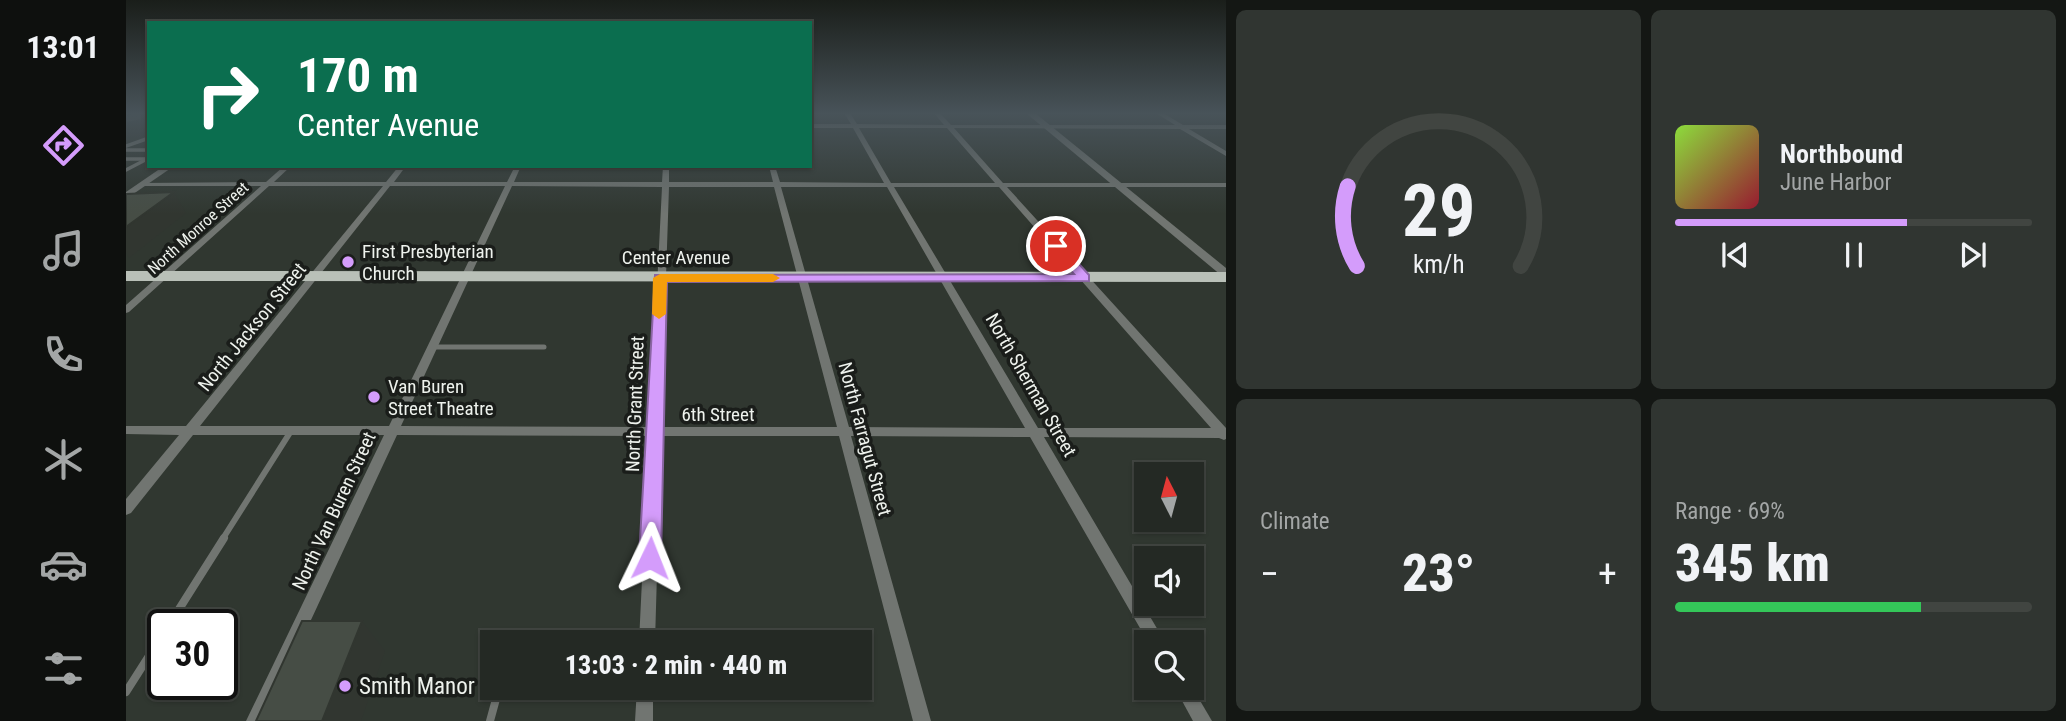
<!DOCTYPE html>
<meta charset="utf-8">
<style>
body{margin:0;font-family:"Roboto Condensed",sans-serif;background:#303531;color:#f1f3f6;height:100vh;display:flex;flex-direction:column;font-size:26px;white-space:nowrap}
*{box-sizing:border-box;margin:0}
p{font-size:23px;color:#a3a6a6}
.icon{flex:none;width:38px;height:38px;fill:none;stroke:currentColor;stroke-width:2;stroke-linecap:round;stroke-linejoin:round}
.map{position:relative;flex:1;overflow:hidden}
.side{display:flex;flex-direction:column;gap:10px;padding:10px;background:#141714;width:840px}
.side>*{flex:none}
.top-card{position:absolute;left:21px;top:21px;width:665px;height:147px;border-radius:0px;box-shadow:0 2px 5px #0004,0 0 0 2px #414541;background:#0b6e4f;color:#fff;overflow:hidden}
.needle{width:46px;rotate:354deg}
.controls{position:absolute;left:1008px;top:462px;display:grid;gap:14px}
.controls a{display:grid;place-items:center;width:70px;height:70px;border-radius:0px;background:#242924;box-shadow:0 2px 5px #0004,0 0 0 2px #414541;font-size:35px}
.speed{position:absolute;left:21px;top:609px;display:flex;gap:14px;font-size:35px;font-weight:700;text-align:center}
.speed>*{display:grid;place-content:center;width:91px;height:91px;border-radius:50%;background:#242924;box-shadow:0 2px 5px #0004,0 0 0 2px #414541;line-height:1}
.speed .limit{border:4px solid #111;border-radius:10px;background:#fff;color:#111}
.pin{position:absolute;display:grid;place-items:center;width:60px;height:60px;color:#fff;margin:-30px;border:4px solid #fff;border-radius:50%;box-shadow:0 2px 7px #0007}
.me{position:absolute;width:77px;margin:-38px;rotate:2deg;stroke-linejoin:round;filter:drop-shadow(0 0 5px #0008)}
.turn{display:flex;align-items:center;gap:24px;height:147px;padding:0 35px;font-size:32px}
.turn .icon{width:91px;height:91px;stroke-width:2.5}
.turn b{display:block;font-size:49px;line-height:60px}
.big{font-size:52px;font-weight:800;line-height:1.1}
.side .card{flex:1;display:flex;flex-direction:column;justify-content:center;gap:10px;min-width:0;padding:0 24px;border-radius:10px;background:#303531}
.side .dial{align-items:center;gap:0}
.dial svg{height:182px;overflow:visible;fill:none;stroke:#414541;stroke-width:7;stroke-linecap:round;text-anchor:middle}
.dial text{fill:#f1f3f6;stroke:none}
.song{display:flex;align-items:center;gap:21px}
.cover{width:84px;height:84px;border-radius:10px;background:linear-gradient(135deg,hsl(90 70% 55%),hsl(350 70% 35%))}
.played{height:7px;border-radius:4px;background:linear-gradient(90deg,#d49cfb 65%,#414541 65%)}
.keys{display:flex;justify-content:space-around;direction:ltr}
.heat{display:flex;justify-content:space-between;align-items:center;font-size:38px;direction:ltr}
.charge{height:10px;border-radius:5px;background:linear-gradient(90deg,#34c759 69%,#414541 0)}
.side .tiles{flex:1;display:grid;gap:10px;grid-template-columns:repeat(2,1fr)}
.trip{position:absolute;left:354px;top:630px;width:392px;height:70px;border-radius:0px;background:#242924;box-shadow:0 2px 5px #0004,0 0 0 2px #414541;font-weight:800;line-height:70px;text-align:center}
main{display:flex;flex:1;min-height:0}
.tabs{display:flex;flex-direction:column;width:126px;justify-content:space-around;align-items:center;background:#0e100e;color:#a3a6a6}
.tabs .icon{width:49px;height:49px}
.tabs .current{color:#d49cfb}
.tabs b{font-size:32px;color:#f1f3f6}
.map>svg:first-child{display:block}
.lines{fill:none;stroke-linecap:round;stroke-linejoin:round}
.service-far3{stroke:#717571;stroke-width:3.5}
.service-far2{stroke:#717571;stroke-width:5}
.service-far1{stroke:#717571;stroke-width:6}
.service{stroke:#717571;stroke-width:8}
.minor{fill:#717571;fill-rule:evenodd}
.tertiary{fill:#717571;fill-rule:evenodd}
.trunk{fill:#b9c0b8;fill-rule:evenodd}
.shaded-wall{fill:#313630}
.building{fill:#464d45;stroke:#313630;stroke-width:2}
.route{fill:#d49cfb;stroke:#8a65a3;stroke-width:2}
.slow{fill:#f59e0b}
.poi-dot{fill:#d49cfb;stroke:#1a1d1a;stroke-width:2.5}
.labels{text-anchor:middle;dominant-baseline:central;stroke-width:7;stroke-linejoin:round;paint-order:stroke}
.far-street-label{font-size:16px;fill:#eef2ed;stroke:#1a1d1a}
.poi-label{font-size:19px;fill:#eef2ed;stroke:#1a1d1a;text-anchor:start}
.street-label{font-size:19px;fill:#eef2ed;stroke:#1a1d1a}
.near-poi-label{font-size:23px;fill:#eef2ed;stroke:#1a1d1a;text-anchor:start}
</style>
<main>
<nav class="tabs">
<b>13:01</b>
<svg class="icon current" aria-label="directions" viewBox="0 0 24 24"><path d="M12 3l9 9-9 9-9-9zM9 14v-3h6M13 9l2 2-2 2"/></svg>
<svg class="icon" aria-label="music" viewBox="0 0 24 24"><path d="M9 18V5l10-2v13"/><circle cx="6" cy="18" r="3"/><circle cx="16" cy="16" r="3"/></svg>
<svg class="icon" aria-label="phone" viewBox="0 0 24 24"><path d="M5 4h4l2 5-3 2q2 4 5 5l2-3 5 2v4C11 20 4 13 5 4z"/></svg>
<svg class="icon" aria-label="climate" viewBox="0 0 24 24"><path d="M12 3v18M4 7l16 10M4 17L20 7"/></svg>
<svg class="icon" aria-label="car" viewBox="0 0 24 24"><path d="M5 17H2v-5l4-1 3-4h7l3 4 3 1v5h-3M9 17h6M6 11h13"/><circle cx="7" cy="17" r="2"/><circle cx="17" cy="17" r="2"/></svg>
<svg class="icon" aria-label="filters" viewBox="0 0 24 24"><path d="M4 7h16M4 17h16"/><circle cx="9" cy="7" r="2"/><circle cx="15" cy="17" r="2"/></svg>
</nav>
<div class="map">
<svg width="1100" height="721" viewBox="0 0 1100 721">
<rect width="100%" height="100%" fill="#303730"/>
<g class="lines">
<g class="service-far3">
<polyline points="0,146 23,138"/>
<polyline points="0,150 23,150"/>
<polyline points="0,159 21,159"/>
<polyline points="0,170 23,158"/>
</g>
<polyline class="service-far2" points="306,347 418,347"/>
<polyline class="service-far1" points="96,540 165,431"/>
<g class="service">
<polyline points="43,625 98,538"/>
<polyline points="0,692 37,634"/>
<polyline points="364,721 373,688"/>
</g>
<g class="minor">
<path d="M718,113h6l7,11 87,1 -10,-12h6l11,12h224l-19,-12h7l20,12h43v4h-37l37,22v5l-46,-27 -226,-1 49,55h223v4h-219l219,241v11l-2,1 -5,-2 -175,-1 121,205h-17l-118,-205 -179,-1 80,285h-18l-74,-285h-178l-6,206h-16l10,-206 -252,-1 -133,286h-18l138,-286h-191l-62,78 -5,2v-16l53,-64 -53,-1v-8h60l197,-240h-114l-140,126 -3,1v-8l135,-119h-117l-4,-2 2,-1 124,-1 18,-16h7l-17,16h112l13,-16h7l-12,16h113l8,-16h6l-7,16h148l1,-16h6v16h104l-4,-16h6l5,16 104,1 -31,-55h-43v-4h41zM733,128h88l48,55h-104zM264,186h115l-116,240h-189zM386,186l150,1 -12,240 -249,-1zM543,187h105l63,240h-176zM655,187h106l138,241 -176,-1zM768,187h105l212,241h-173z"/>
<polygon points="1066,687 1086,721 1067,721 1049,688"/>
<polygon points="511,688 527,688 527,721 509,721"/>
</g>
<g class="tertiary">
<polygon points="900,113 909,113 1100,268 1100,278 1096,276"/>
<polygon points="38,166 48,166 0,199 0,192"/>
</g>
<polygon class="trunk" points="0,271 1100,272 1100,282 0,281"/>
</g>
<g class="shaded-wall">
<polygon points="15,113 17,113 22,122 23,134 0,138 0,123"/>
<polygon points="48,192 60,213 3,258 0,253 0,227"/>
<polygon points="236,621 259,651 235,721 196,721"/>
</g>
<g class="building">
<polygon points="6,113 15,113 16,120 0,123 0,116"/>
<polygon points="48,192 0,227 0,194"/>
<polygon points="176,621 236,621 196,721 130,721"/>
</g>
<linearGradient id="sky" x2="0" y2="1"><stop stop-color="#1a1e1a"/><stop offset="0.53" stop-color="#485359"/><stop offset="1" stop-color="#485359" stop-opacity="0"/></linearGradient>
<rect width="1100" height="214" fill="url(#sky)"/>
<polygon class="route" points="930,242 934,243 963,275 963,281 541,282 535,558 532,565 524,568 517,565 513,558 529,275 948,274 923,246"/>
<polygon class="slow" points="534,274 647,274 654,278 647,282 541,282 540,314 533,319 526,314 527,278"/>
<g class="poi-dot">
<circle cx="222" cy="262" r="7"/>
<circle cx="248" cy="397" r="7"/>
<circle cx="219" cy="686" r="7"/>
</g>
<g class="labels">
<g class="far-street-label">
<text transform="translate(72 228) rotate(-42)">North Monroe Street</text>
</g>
<g class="poi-label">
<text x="236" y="251">First Presbyterian<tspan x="236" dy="22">Church</tspan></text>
<text x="262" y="386">Van Buren<tspan x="262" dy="22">Street Theatre</tspan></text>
</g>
<g class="street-label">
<text x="550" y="257">Center Avenue</text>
<text transform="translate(126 327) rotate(-51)">North Jackson Street</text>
<text transform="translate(905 385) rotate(60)">North Sherman Street</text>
<text transform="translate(509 404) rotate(-88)">North Grant Street</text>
<text x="592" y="414">6th Street</text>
<text transform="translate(739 439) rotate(75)">North Farragut Street</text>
<text transform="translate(208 511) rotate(-65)">North Van Buren Street</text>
</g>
<g class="near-poi-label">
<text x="233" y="686">Smith Manor</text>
</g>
</g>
</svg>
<div class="controls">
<a><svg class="needle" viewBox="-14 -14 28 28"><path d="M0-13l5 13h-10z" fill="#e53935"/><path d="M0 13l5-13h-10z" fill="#a3a6a6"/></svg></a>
<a><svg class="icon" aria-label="sound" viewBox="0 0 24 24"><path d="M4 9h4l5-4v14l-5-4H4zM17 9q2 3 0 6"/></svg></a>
<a><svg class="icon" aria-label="search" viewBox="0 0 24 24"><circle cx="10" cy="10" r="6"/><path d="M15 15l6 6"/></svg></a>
</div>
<div class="speed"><div class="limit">30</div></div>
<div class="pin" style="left:930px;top:246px;background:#d93025"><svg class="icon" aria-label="arrive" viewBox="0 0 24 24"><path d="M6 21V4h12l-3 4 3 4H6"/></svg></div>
<svg class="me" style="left:524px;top:558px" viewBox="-20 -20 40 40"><path d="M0-17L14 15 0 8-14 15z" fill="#d49cfb" stroke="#fff" stroke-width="4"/></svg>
<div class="trip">13:03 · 2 min · 440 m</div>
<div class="top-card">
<div class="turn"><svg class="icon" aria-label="right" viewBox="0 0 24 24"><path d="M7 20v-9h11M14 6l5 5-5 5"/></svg><div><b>170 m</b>Center Avenue</div></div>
</div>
</div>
<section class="side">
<div class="tiles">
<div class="card dial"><svg viewBox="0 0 100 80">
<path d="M14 69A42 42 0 1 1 86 69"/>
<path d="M14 69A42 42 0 0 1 10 34" stroke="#d49cfb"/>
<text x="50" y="56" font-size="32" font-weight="700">29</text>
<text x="50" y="72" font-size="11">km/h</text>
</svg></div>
<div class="card">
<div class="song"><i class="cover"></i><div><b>Northbound</b><p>June Harbor</p></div></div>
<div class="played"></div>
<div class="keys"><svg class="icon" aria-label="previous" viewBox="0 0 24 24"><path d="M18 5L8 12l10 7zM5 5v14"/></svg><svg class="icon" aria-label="pause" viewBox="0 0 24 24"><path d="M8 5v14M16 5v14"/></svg><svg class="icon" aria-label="next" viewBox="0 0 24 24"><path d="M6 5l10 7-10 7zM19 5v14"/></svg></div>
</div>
<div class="card"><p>Climate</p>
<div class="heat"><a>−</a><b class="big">23°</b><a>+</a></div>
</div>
<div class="card"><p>Range · 69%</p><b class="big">345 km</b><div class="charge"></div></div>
</div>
</section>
</main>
